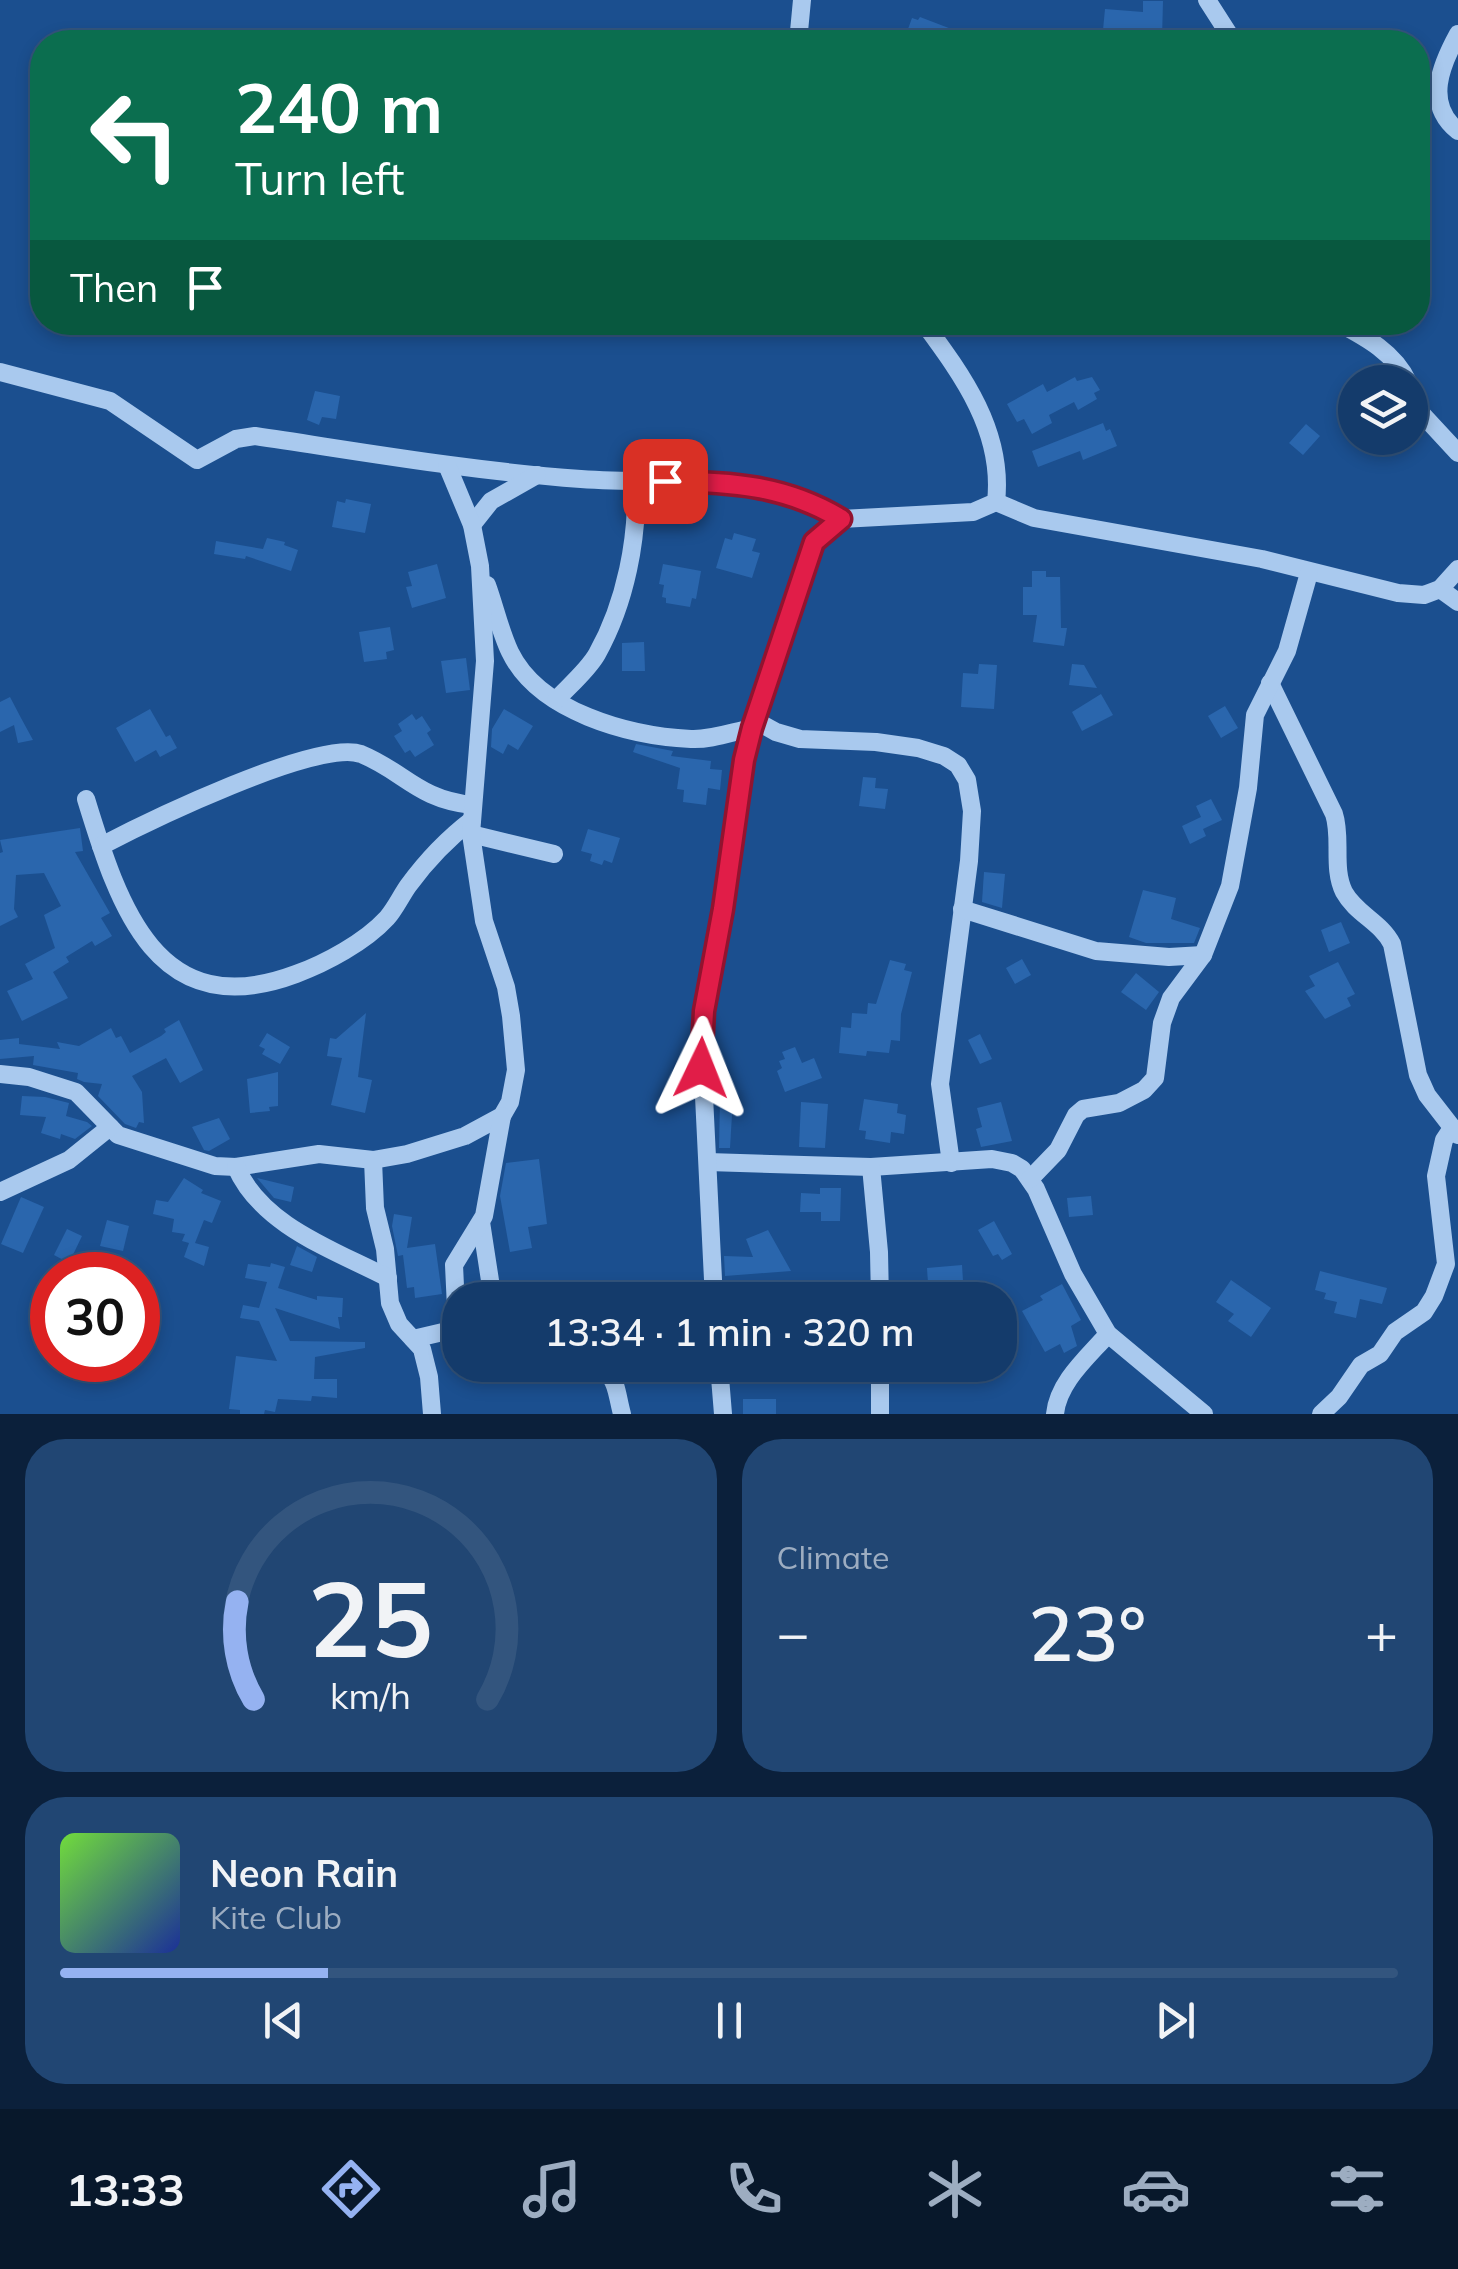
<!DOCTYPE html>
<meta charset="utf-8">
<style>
body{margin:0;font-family:Mulish,sans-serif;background:#214673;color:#f1f3f6;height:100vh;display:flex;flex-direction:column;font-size:38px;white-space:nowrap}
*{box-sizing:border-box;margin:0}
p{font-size:32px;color:#9dadc1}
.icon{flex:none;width:55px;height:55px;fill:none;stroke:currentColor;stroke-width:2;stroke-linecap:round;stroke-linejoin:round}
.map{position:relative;height:1414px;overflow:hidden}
.side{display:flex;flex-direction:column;gap:25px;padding:25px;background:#0b203b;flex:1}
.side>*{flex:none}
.guide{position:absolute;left:30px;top:30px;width:1400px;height:305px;border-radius:40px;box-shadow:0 5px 15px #0003,0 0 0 2px #33557e;background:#0b6e4f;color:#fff;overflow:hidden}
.controls{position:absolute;left:1338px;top:365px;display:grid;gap:20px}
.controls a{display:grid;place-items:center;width:90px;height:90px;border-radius:50%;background:#143b6b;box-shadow:0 5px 15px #0003,0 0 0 2px #33557e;font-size:50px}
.speed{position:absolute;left:30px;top:1252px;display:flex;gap:20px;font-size:50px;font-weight:700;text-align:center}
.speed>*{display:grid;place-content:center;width:130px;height:130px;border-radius:50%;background:#143b6b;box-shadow:0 5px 15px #0003,0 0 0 2px #33557e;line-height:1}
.speed .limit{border:15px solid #d22;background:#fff;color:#111}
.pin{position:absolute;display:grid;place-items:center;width:85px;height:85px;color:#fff;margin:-42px;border-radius:20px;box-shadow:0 5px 15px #0006}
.me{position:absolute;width:110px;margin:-55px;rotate:2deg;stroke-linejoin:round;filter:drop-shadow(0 0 8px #0008)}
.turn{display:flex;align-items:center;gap:35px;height:210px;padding:0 40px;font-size:45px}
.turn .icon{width:130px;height:130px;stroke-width:2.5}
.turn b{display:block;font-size:70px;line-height:85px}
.then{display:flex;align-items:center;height:95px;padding:0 40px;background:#0003;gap:20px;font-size:38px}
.big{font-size:75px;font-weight:600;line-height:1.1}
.side .card{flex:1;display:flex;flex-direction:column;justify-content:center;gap:15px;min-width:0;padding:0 35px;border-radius:40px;background:#214673}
.side .dial{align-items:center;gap:0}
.dial svg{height:260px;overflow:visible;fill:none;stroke:#33557e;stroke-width:7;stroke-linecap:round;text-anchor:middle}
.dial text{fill:#f1f3f6;stroke:none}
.song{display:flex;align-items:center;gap:30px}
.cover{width:120px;height:120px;border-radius:15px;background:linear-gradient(135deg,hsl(100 70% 55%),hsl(230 70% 35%))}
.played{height:10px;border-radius:5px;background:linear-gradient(90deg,#95b2f1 20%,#33557e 20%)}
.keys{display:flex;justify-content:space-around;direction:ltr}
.heat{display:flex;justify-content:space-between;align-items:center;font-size:55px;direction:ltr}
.side .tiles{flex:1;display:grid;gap:25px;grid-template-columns:1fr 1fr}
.card:last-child{grid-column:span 2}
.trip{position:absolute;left:442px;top:1282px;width:575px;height:100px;border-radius:40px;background:#143b6b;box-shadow:0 5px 15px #0003,0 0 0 2px #33557e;font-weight:600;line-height:100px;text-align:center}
.tabs{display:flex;height:160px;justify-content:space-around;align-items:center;background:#08182b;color:#9dadc1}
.tabs .icon{width:70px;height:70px}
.tabs .current{color:#95b2f1}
.tabs b{font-size:45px;color:#f1f3f6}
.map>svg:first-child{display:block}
.building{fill:#2a66ad}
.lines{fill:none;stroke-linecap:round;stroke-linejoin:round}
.minor{stroke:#a9c9ee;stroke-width:18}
.route-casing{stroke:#92132f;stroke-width:25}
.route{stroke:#e11d48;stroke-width:18}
</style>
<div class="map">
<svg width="1458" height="1414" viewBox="0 0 1458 1414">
<rect width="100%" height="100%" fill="#1b4f8f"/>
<g class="building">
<polygon points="1143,1 1163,1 1162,39 1143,39 1143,33 1103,30 1105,9 1143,12"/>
<polygon points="920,17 954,30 949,42 923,42 912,38 915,32 908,29 912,18 918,20"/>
<polygon points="1075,377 1077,381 1092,377 1100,390 1094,393 1097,399 1078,410 1074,402 1049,415 1052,423 1032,434 1024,419 1017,422 1007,404 1043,384 1047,392"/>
<polygon points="315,391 340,396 336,419 322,417 319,425 307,420"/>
<polygon points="1103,423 1106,431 1110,429 1117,446 1083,460 1080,451 1038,467 1032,451"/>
<polygon points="1306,424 1320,436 1303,455 1289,443"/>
<polygon points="346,499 371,504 365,533 332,527 337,501 345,503"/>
<polygon points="734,533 756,539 752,551 760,553 752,578 716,568 725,538 732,540"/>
<polygon points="267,538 285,542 284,545 298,550 291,571 246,556 245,559 214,554 216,541 263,549"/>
<polygon points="437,564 446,598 412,608 406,587 412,586 408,572"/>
<polygon points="663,564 701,571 696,599 692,598 690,607 666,603 666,598 662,597 664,585 659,584"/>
<polygon points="1032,571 1046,571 1046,577 1060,577 1061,628 1067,628 1064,646 1033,642 1037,615 1023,615 1023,587 1032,587"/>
<polygon points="390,627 394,650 386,652 387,659 364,662 359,632"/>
<polygon points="644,642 645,671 622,671 622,643"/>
<polygon points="466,658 470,690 446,693 441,661"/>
<polygon points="979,664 997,665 994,709 961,707 963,673 978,674"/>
<polygon points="1072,664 1084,665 1097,688 1069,685"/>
<polygon points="1101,694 1113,715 1082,731 1072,712"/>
<polygon points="10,697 21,718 33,740 18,743 14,725 0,732 0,702"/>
<polygon points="1225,706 1238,728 1221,738 1208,716"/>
<polygon points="150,709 166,737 170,735 177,748 160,757 156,750 135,762 116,728"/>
<polygon points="504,709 533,726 518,750 508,744 503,754 491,747 492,729"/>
<polygon points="412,714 416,720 422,716 431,730 427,733 434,745 415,757 410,750 405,753 394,736 402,731 398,724"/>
<polygon points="636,744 673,751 671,756 711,761 710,769 722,770 720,790 708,788 706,805 683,802 684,790 677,789 680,768 633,752"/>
<polygon points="863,777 876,778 875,788 888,789 885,809 859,806"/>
<polygon points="1211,799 1222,820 1203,829 1206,836 1190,844 1182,826 1201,817 1196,806"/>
<polygon points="80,828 83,851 75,852 110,913 101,918 112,936 95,946 92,941 66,957 69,962 53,972 68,998 22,1021 7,991 33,979 25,964 55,948 44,915 61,906 44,873 16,875 14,909 18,917 0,926 0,853 3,852 0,840"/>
<polygon points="588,829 620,838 612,863 604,860 602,865 590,861 592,854 581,851"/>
<polygon points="984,872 1005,874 1002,908 982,902"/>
<polygon points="1143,890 1176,898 1171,919 1200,928 1194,943 1146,943 1129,937"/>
<polygon points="1341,922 1350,943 1329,952 1321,930"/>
<polygon points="1022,959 1031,975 1015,984 1006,968"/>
<polygon points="890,960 906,964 904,970 912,972 901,1014 900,1041 891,1040 889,1053 867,1051 866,1056 839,1053 841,1027 851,1028 852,1013 867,1014 868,1003 876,1004"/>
<polygon points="1338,962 1355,994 1347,998 1351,1006 1325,1019 1305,991 1315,986 1309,976"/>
<polygon points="1136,973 1159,992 1146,1010 1121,992"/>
<polygon points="366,1013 358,1077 372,1080 365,1113 331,1105 342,1058 327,1056 330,1038 336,1039"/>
<polygon points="179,1020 203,1070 180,1083 166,1058 132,1076 142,1092 144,1123 139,1122 136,1128 125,1124 98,1096 102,1084 84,1082 77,1079 78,1073 33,1065 34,1056 0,1059 0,1040 19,1038 19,1044 60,1049 57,1042 79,1046 111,1028 116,1038 121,1036 130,1053 161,1036 166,1032 164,1029"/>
<polygon points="267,1033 290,1047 280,1064 262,1054 265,1049 259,1046"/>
<polygon points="980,1034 992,1059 980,1064 968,1040"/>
<polygon points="795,1047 802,1063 814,1058 822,1078 785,1092 777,1071 782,1068 779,1061 785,1059 782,1052"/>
<polygon points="278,1072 278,1106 269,1107 270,1111 250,1113 247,1079"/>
<polygon points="22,1096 45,1097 69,1103 66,1116 87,1122 92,1126 75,1139 61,1134 60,1139 41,1133 46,1117 20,1115"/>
<polygon points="720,1098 733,1098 730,1148 719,1148"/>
<polygon points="864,1099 898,1104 897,1113 906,1115 904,1134 891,1132 890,1143 865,1139 866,1131 859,1130"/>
<polygon points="801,1102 828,1104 825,1148 799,1147"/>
<polygon points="1001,1102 1012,1141 981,1147 976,1129 982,1127 977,1108"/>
<polygon points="219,1118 230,1139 209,1151 204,1150 192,1127"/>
<polygon points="539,1159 547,1224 528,1227 532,1248 510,1252 500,1196 506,1163"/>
<polygon points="184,1178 203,1190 201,1193 221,1201 212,1223 204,1220 195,1243 209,1247 204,1266 184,1257 189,1243 182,1241 185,1234 172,1232 174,1219 153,1214 156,1200 168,1202"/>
<polygon points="257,1178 294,1187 291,1202 274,1198"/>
<polygon points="820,1188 841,1188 840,1221 821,1221 821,1212 800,1212 801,1193 820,1194"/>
<polygon points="1091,1196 1093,1215 1069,1217 1067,1198"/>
<polygon points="21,1197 44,1207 23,1253 1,1244"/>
<polygon points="394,1214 412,1217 407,1248 435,1244 442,1294 415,1298 414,1287 407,1288 403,1255 398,1256 392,1226"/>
<polygon points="107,1220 129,1226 123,1251 100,1246"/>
<polygon points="994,1221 1012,1254 1002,1260 998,1254 993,1256 978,1230"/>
<polygon points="67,1229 82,1236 69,1263 54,1255"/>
<polygon points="768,1230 791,1271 725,1276 724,1256 753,1257 746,1239"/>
<polygon points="297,1246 317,1257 312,1272 290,1265"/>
<polygon points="271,1263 285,1267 278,1288 317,1300 317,1296 343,1298 342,1317 338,1317 340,1329 275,1308 290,1341 365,1342 365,1348 315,1357 314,1379 337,1379 337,1398 312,1396 311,1401 278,1399 275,1412 265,1410 264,1414 240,1414 240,1410 229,1409 236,1356 277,1361 259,1321 240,1318 243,1305 259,1308 267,1282 245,1278 248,1264 270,1267"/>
<polygon points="962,1265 963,1281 928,1283 927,1268"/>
<polygon points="1320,1271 1387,1288 1382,1304 1360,1299 1356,1318 1334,1313 1337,1302 1324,1299 1326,1293 1315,1290"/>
<polygon points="1231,1280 1271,1308 1251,1337 1228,1321 1234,1314 1216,1302"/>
<polygon points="1062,1284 1081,1320 1071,1326 1077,1346 1064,1353 1060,1344 1045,1352 1022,1311 1043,1300 1040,1296"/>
<rect x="743" y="1399" width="33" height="15"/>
</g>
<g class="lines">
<g class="minor">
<polyline points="1207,0 1234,42"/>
<path d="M1458,34c-17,31 -34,70 0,97"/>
<polyline points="798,42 802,0"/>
<path d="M1337,322c28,15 57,30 71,60"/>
<path d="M0,372l110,29 87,59 39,-21 19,-3c108,16 216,35 326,43 94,7 174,-11 260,40"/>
<polyline points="1410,389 1421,413 1458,453"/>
<polyline points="996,502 1034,518 1262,559 1398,593 1424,595 1440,589 1458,569"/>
<polyline points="472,525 491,501 537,475"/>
<path d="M487,585c8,22 13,46 23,67 29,60 119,84 181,87 20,1 41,-7 61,-11"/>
<polyline points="1440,589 1458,602"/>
<path d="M1270,683l64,131c8,24 -2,54 10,78 12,22 37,30 48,52l26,131 9,20 31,40"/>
<path d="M556,700c13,-14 32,-30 41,-46 29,-52 41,-116 39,-173"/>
<polyline points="754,720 776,732 800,739 876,742 918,748 944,756 958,765 967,780 972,811 969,861 940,1084 951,1163"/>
<path d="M86,799c33,108 71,227 210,175 30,-11 69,-32 91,-56 8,-9 14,-22 21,-32 19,-26 39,-47 64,-66"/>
<polyline points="471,834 554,854"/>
<path d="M101,846c44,-23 218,-108 260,-92 44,18 56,45 111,51"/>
<polyline points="962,909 1096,951 1169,957 1203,955"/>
<polyline points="0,1074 29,1077 76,1092 118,1135 215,1166 236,1167 319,1154 373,1160 407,1154 465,1136 502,1116 510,1102 516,1070 511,1016 506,987 484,921 471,834 485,661 480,566 472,525 447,465"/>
<polyline points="373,1160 375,1208 385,1249 390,1303 399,1324 422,1349 429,1377 432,1414"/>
<polyline points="708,1162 871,1167 992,1159 1012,1163 1022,1169 1036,1189 1073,1274 1108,1334 1204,1414"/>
<path d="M236,1167c26,59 98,83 152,111"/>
<polyline points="871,1167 879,1252 880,1300"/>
<polyline points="1030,1179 1058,1150 1076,1115 1083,1109 1119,1103 1144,1090 1155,1078 1162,1023 1171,998 1203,955 1230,886 1248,788 1255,715 1287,651 1309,573"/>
<polyline points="0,1192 69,1160 110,1127"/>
<polyline points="481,1222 493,1300"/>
<path d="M714,1300l-13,-265 22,-126 21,-149 42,-139 28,-79 27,-23 132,-7 23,-10c8,-70 -33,-126 -73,-180"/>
<polyline points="457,1329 454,1265 484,1216 502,1116"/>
<polyline points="413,1339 460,1328"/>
<path d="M584,1365c35,7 30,19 38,49"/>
<polyline points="719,1365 723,1414"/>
<polyline points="880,1414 880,1365"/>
<path d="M1055,1414c3,-32 33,-57 53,-80"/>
<polyline points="1321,1414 1339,1397 1361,1365 1380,1354 1395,1332 1424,1312 1434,1296 1446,1264 1436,1176 1444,1140 1452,1128"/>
</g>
</g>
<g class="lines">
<defs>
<path id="route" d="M665,481c65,1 120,4 176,38l-27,23 -62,186 -8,32 -21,149 -19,102 -3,57"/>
</defs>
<use href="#route" class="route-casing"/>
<use href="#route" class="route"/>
</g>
</svg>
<div class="controls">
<a><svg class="icon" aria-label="layers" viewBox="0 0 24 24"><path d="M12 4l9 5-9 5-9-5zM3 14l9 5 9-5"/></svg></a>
</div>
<div class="speed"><div class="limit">30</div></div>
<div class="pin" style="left:665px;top:481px;background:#d93025"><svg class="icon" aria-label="arrive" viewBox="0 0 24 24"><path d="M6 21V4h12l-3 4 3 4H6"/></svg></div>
<svg class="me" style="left:701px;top:1068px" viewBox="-20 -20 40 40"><path d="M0-17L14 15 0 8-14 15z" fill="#e11d48" stroke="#fff" stroke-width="4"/></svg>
<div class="trip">13:34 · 1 min · 320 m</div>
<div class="guide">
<div class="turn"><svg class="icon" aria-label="left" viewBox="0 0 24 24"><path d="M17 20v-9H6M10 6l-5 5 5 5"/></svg><div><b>240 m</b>Turn left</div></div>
<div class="then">Then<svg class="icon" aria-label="arrive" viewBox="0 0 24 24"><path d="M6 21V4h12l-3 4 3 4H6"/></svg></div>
</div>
</div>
<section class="side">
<div class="tiles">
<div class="card dial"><svg viewBox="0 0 100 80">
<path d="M14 69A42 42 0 1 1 86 69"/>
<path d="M14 69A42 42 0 0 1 9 39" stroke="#95b2f1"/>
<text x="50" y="56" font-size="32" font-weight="700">25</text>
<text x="50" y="72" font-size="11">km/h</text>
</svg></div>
<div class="card"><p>Climate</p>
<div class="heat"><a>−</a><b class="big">23°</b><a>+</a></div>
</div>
<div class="card">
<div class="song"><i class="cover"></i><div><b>Neon Rain</b><p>Kite Club</p></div></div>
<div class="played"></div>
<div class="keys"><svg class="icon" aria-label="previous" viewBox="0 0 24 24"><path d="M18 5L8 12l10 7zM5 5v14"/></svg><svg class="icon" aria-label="pause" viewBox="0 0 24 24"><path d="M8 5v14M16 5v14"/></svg><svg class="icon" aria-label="next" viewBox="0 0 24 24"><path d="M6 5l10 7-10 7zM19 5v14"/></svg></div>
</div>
</div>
</section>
<nav class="tabs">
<b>13:33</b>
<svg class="icon current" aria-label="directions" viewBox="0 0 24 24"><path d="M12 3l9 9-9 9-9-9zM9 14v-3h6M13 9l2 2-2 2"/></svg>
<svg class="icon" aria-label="music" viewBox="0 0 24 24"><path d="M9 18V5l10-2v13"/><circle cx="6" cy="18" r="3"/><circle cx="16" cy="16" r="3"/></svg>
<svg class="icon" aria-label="phone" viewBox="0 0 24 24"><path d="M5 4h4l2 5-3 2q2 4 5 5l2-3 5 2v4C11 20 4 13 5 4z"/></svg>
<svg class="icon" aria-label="climate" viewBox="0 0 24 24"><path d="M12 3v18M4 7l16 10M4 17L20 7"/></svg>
<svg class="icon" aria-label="car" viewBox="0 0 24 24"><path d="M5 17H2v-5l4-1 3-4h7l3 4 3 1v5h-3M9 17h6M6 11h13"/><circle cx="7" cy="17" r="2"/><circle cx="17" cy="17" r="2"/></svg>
<svg class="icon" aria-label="filters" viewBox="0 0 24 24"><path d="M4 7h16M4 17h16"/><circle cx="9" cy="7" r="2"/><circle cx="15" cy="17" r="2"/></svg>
</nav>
